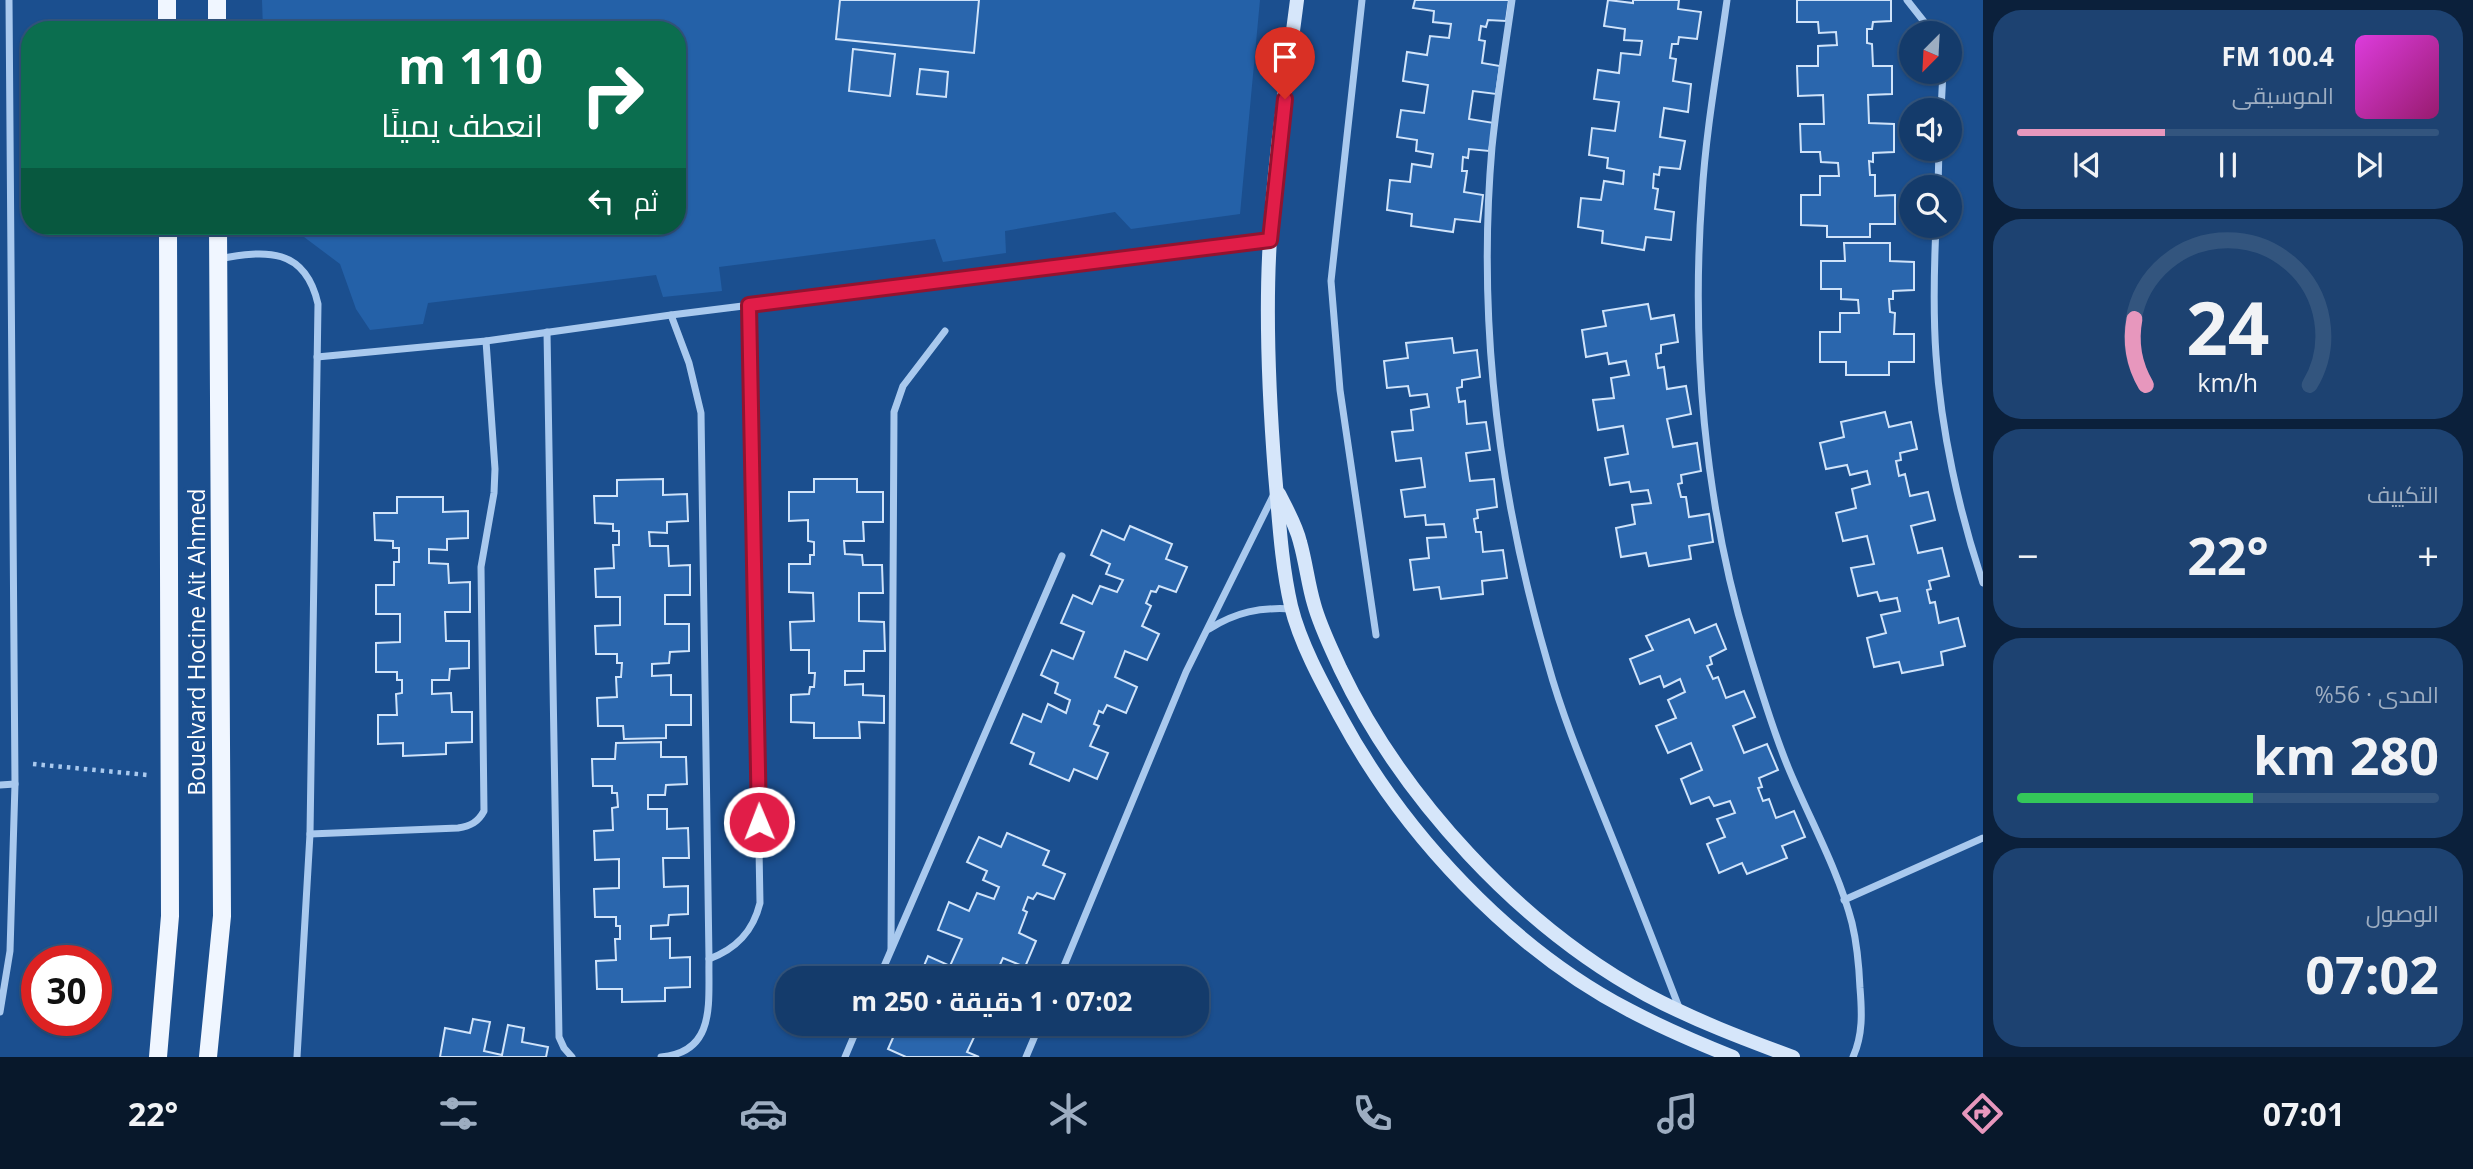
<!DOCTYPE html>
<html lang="ar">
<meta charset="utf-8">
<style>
body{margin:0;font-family:"Open Sans",Cairo,sans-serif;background:#1d4271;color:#f1f3f6;direction:rtl;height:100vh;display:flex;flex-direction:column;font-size:26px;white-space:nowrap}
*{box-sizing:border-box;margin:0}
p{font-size:23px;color:#9dadc1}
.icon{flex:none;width:38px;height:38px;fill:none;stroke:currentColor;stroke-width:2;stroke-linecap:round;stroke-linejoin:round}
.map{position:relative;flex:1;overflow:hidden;direction:ltr}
.panel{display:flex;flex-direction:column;gap:10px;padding:10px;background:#0b203b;width:490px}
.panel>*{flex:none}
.banner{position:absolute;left:21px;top:21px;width:665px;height:214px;border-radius:28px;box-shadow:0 2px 5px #0004,0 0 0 2px #33557e;direction:rtl;background:#0b6e4f;color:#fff;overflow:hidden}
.needle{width:46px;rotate:204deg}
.controls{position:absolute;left:1899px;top:21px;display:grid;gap:14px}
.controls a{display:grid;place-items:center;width:63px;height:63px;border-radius:50%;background:#143b6b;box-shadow:0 2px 5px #0004,0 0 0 2px #33557e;font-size:35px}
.speed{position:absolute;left:21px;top:945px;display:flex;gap:14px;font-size:35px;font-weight:700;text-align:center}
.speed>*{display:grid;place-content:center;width:91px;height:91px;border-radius:50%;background:#143b6b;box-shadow:0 2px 5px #0004,0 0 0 2px #33557e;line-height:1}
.speed .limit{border:10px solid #d22;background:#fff;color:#111}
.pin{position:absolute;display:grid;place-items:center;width:60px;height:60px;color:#fff;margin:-72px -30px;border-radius:50% 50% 50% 0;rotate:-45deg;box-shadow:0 0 7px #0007}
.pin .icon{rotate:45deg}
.me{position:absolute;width:77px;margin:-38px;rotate:359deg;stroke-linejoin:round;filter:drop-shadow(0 0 5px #0008)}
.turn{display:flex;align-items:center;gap:24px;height:147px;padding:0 28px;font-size:32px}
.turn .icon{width:91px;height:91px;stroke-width:2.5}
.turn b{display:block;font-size:49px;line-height:60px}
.then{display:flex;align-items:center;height:66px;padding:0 28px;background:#0003;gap:14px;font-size:26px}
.big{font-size:52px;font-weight:700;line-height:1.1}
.panel .tile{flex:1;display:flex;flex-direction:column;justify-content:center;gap:10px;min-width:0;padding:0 24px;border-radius:28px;background:#1d4271}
.panel .dial{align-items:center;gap:0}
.dial svg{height:182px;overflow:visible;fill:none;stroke:#33557e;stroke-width:7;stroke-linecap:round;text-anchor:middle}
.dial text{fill:#f1f3f6;stroke:none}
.song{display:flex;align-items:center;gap:21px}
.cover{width:84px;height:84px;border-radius:10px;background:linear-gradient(135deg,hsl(300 70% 55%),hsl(320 70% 35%))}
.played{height:7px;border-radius:4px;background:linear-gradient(90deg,#e797bd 35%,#33557e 35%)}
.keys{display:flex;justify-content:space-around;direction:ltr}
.heat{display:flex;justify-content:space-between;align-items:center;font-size:38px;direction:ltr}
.charge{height:10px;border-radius:5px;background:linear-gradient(90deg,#34c759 56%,#33557e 0)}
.trip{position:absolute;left:775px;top:966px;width:434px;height:70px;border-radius:28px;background:#143b6b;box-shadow:0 2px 5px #0004,0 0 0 2px #33557e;font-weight:700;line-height:70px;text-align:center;direction:rtl}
.menu{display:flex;height:112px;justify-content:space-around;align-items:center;background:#08182b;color:#9dadc1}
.menu .icon{width:49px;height:49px}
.menu .active{color:#e797bd}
.menu b{font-size:32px;color:#f1f3f6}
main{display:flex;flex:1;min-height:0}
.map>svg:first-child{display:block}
.green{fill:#2461a8}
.building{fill:#2a66ad;stroke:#cfe3fa;stroke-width:2}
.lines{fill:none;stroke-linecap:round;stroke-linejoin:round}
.path{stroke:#a9c9ee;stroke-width:4.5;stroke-dasharray:3.5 5;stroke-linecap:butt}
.street{stroke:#a9c9ee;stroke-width:7}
.secondary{stroke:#d6e6fa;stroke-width:14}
.primary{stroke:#f0f6ff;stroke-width:18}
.route-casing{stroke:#92132f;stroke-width:18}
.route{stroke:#e11d48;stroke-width:12}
.labels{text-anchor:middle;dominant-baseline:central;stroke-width:7;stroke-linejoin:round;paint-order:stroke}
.street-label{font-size:23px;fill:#fff;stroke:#1b4f8f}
</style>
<main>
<section class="panel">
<div class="tile">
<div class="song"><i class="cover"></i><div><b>100.4 FM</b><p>الموسيقى</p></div></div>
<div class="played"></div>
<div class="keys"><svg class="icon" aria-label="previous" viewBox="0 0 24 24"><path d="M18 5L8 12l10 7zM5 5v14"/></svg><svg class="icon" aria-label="pause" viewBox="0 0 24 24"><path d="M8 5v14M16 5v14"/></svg><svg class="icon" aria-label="next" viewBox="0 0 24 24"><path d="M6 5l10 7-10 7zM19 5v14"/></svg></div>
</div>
<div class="tile dial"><svg viewBox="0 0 100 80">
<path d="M14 69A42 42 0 1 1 86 69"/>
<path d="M14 69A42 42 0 0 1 9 40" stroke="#e797bd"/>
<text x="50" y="56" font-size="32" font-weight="700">24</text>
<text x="50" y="72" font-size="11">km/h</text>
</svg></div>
<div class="tile"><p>التكييف</p>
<div class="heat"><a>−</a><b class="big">22°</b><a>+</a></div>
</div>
<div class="tile"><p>المدى · 56%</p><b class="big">280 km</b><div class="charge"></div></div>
<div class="tile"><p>الوصول</p><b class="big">07:02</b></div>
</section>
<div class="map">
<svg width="1983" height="1057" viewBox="0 0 1983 1057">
<rect width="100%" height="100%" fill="#1b4f8f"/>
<polygon class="green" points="262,0 1260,0 1240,214 1131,229 1115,212 1005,231 1006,253 943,262 935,239 719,267 722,291 663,297 656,275 428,303 423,324 370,330 356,309 340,264 292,228 285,226 677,226 677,30 263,30"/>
<g class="building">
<polygon points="840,0 979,0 974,53 836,39"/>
<polygon points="1415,0 1509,0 1506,21 1488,20 1486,27 1481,26 1479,40 1485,41 1482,63 1500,66 1496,94 1473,91 1469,119 1494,123 1489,151 1469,149 1468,158 1463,157 1462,171 1467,171 1464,192 1483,195 1480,222 1455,219 1453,232 1411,226 1412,214 1387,210 1390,180 1410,182 1412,164 1431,167 1433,154 1416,151 1417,140 1397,137 1401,110 1424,113 1428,85 1403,81 1407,52 1427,55 1430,36 1449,38 1451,24 1433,22 1434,11 1413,8"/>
<polygon points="1608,0 1633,3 1633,0 1679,0 1678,9 1701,12 1697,39 1679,37 1678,44 1672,44 1670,58 1676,59 1673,81 1691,84 1688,112 1664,108 1660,137 1685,141 1680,169 1660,167 1659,175 1654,174 1653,188 1658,189 1655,209 1674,212 1671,240 1646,237 1644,250 1602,243 1603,231 1578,227 1581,198 1601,200 1604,181 1623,184 1624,171 1607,168 1608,158 1589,155 1592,128 1615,131 1619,102 1594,99 1598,70 1619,73 1621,53 1640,55 1642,41 1624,40 1625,29 1604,26"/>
<polygon points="1797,0 1891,0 1891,21 1873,22 1872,29 1867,29 1867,43 1872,44 1873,66 1892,66 1892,94 1868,95 1869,123 1894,124 1894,152 1873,153 1873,162 1869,161 1870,175 1875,175 1875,196 1895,195 1895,224 1870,224 1870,237 1827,237 1827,226 1801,225 1801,195 1820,195 1820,176 1839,176 1838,163 1821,162 1820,152 1801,152 1800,124 1824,124 1823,95 1798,96 1797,66 1818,66 1818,46 1837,45 1836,32 1819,33 1818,22 1797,22"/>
<polygon points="853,49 895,54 890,96 849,91"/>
<polygon points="920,69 948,72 946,97 917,94"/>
<polygon points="1844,243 1890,243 1890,261 1914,262 1914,290 1893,291 1893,299 1889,299 1890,312 1895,313 1894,334 1914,334 1914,362 1889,362 1889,375 1846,375 1846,362 1820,362 1820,332 1840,332 1840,313 1859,313 1858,300 1841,299 1841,289 1821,289 1821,261 1845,261"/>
<polygon points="1648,304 1651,319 1674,315 1678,342 1661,345 1661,353 1656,354 1658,368 1664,367 1667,389 1686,386 1691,414 1667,419 1673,447 1697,443 1701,471 1681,475 1682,483 1678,484 1681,497 1686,497 1689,517 1709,514 1713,542 1689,546 1691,559 1649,566 1646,553 1621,557 1616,528 1635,524 1632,505 1651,503 1648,490 1631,492 1629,482 1610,485 1605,458 1628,454 1623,426 1598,430 1593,400 1614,398 1611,378 1629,375 1626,361 1609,364 1607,353 1586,357 1582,330 1606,326 1603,311"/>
<polygon points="1452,338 1454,353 1477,350 1480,377 1462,380 1462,387 1457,388 1459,402 1465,401 1467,424 1486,422 1490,450 1466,453 1470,481 1494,479 1497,507 1477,510 1478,518 1474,519 1476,532 1481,532 1483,552 1503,550 1507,578 1482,581 1483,594 1441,599 1439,587 1414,590 1410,560 1429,558 1427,538 1446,537 1444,524 1426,525 1425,515 1405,517 1401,490 1425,487 1421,458 1396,461 1392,432 1413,430 1411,410 1429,407 1427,394 1410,396 1408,386 1387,388 1384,361 1408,358 1406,343"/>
<polygon points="1885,412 1889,427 1911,422 1917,449 1900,453 1901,460 1896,461 1899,476 1905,474 1910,496 1928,492 1935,520 1911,526 1918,553 1942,548 1949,576 1929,581 1931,589 1927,590 1930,603 1935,602 1939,623 1958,618 1965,646 1941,652 1943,665 1902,673 1899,662 1874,667 1867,638 1886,633 1881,615 1900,611 1897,598 1880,601 1877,592 1858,596 1851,568 1874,564 1867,536 1843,541 1836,513 1856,508 1852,489 1870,484 1867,471 1850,475 1847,465 1826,469 1820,443 1844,437 1841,422"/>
<polygon points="663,479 663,495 687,494 688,521 667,522 667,533 649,532 650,546 668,546 669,566 690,565 690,595 665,595 665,624 689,624 689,651 670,652 669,663 652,664 652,676 671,675 671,695 691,695 691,725 666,725 666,738 624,739 623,726 598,726 597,698 617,697 616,677 621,677 622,663 617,663 617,654 596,654 595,626 620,625 620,597 596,597 595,569 614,568 613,545 619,545 619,531 613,531 613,524 595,523 594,496 617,496 617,480"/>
<polygon points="814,479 857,479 857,492 883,492 883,522 863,522 864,541 844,541 845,554 862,555 863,565 882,565 883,593 859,593 859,621 884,622 885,651 864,651 864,671 845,671 845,685 863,684 863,695 884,696 884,723 859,722 860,738 814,738 814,723 791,722 791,695 809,694 810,687 814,687 815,673 809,673 809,650 791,650 790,622 814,621 813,593 789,592 789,564 810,564 810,555 814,555 814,542 808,541 808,520 789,521 789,492 814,492"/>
<polygon points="397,497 443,497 443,512 468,511 468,538 447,539 447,550 429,549 429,563 448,564 449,583 470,582 470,612 445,612 446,641 469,641 469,668 450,669 449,680 432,680 432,694 451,693 452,712 472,712 472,742 446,743 446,754 403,756 403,743 378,744 378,715 397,715 396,694 402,693 402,680 397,680 397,672 376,672 376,643 400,642 400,614 376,614 376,585 394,585 394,562 399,562 399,548 393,548 393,541 375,540 374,513 397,513"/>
<polygon points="1130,526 1172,544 1166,559 1187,567 1176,592 1159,586 1156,592 1151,591 1146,603 1151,606 1142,626 1159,634 1147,660 1125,651 1115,677 1137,687 1126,713 1107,705 1103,713 1099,711 1094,724 1099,726 1090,746 1108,753 1097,779 1074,769 1069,781 1030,764 1034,753 1011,743 1023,714 1041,722 1048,704 1066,713 1070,700 1055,693 1058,683 1041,675 1052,650 1073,659 1084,632 1061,623 1073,595 1092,604 1100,586 1117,592 1123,580 1106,574 1110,564 1091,555 1102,530 1124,540"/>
<polygon points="1689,619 1695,633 1716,624 1726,649 1710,657 1712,664 1707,666 1713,679 1718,677 1726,698 1744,691 1755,717 1733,726 1744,753 1767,744 1778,770 1759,778 1762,787 1758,788 1763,801 1769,799 1776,818 1794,811 1805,837 1782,846 1787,858 1747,874 1742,863 1719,873 1707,844 1725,837 1717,819 1735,813 1730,801 1714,806 1709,797 1691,804 1681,779 1702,770 1691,743 1668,753 1656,726 1676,718 1668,700 1685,692 1680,679 1664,687 1660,676 1640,684 1630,659 1653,650 1646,636"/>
<polygon points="661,742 661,757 686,757 687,784 666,785 665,795 648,795 648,809 667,809 667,829 688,828 689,858 663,858 664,887 688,886 688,914 669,915 668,925 651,926 651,939 670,938 670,958 690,957 690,987 665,988 665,1001 622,1002 622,989 597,989 596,961 616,960 615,939 620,939 620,926 616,926 616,917 595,917 594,889 619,888 619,859 595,860 594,831 613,830 612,808 618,807 617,793 612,793 612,786 593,786 592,759 615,759 616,743"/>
<polygon points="1007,833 1049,851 1043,865 1065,874 1054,899 1037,893 1033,899 1028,897 1023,910 1027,912 1019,933 1036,941 1025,967 1003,958 994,978 919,978 928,956 950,966 962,939 938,930 949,902 969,911 977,893 994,899 999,887 983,880 987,871 967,862 979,837 1001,847"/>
<polygon points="473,1019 490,1022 484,1051 502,1055 508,1025 524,1028 522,1042 548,1047 546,1057 440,1057 445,1028 470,1033"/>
<polygon points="899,1024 906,1024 918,1029 920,1024 974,1024 971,1031 976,1033 967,1052 979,1057 906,1057 888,1049"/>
</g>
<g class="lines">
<polyline class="path" points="33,764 147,775"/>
<g class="street">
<polyline points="1362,0 1331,281 1340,390 1376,635"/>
<path d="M1512,0c-7,49 -15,98 -20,147 -15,174 7,350 56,517 16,58 40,113 62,168 24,59 47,118 70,178"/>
<path d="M1727,0c-9,65 -21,129 -25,195 -11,150 2,308 46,453 12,40 24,80 40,119 21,51 50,102 64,156 5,21 7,43 8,65 2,24 3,47 -7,69"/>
<polyline points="1907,0 1933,33"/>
<polyline points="1941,110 1943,72"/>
<polyline points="1938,187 1939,149"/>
<path d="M1936,226c-2,43 -3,86 0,129 5,75 23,157 47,228"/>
<path d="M218,259c48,-9 87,-12 100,45l-8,530 -13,223"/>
<polyline points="547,332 559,1037 564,1048 572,1057"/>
<polyline points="317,357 486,341 671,315 1270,240"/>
<path d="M1209,629c27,-17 51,-22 83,-20"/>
<polyline points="0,785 15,784"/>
<path d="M310,834l148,-6c13,-2 20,-6 26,-17l-3,-244 13,-74 1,-24 -9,-128"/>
<polyline points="1844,900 1983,838"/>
<polyline points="891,949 894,412 903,386 945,331"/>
<path d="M709,959c27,-10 44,-27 51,-56l-11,-598"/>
<polyline points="879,978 1062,556"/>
<polyline points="1059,978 1186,672 1273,496"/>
<polyline points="0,1012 10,951 15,784 9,0"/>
<path d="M661,1057c56,-5 47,-55 48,-98l-8,-546 -12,-50 -18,-48"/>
<polyline points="845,1057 859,1024"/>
<polyline points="1026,1057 1040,1024"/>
</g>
<g class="secondary">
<path d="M1297,0c-10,79 -23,159 -27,239 -5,78 -1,158 5,235 4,44 6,88 16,132 9,37 31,77 49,110 63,117 170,232 289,294 34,18 69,33 104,47"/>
<path d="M1279,494c8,16 17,31 21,48 6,21 8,42 14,62 6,22 17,44 26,64 62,130 180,258 307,327 47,25 97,44 146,62"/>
</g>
<g class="primary">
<polyline points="167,0 167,30"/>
<polyline points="217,0 217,30"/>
<polyline points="158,1057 170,916 168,226"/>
<polyline points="208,1057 222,916 218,226"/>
</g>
</g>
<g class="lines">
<defs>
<polyline id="route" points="759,822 749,305 1270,240 1285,99"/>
</defs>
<use href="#route" class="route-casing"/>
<use href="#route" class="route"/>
</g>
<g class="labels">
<g class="street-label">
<text transform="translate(196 642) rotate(-90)">Bouelvard Hocine Ait Ahmed</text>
</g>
</g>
</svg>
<div class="controls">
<a><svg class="needle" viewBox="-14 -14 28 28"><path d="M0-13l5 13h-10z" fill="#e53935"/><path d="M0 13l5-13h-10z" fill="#9dadc1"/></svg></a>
<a><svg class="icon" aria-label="sound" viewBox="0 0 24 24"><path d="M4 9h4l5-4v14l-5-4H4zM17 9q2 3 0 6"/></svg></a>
<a><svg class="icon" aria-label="search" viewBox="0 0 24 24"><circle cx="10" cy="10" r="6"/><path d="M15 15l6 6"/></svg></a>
</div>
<div class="speed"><div class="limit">30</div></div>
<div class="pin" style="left:1285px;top:99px;background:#d93025"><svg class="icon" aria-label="arrive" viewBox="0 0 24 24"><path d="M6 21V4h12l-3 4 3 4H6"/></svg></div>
<svg class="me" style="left:759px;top:822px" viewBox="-20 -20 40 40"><circle r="17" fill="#e11d48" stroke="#fff" stroke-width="3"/><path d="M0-11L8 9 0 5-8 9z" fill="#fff"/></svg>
<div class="trip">07:02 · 1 دقيقة · 250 m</div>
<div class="banner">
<div class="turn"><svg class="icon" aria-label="right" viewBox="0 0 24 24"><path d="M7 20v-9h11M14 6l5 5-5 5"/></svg><div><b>110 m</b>انعطف يمينًا</div></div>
<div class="then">ثم<svg class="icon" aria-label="left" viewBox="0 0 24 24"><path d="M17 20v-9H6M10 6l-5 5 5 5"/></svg></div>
</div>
</div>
</main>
<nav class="menu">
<b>07:01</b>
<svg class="icon active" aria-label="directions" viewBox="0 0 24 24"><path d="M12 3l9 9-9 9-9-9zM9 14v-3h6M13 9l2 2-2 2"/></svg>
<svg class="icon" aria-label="music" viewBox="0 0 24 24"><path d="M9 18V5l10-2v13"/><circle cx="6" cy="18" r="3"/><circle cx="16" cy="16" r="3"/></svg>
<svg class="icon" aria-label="phone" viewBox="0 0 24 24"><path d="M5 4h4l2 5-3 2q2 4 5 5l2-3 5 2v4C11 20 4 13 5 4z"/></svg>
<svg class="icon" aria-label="climate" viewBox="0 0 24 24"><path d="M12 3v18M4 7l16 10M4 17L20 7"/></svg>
<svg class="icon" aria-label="car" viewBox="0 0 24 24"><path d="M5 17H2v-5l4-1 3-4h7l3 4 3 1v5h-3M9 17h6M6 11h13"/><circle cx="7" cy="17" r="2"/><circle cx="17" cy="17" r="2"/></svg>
<svg class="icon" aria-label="filters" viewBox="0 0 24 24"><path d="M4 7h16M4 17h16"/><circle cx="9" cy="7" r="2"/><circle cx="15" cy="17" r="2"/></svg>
<b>22°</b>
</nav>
